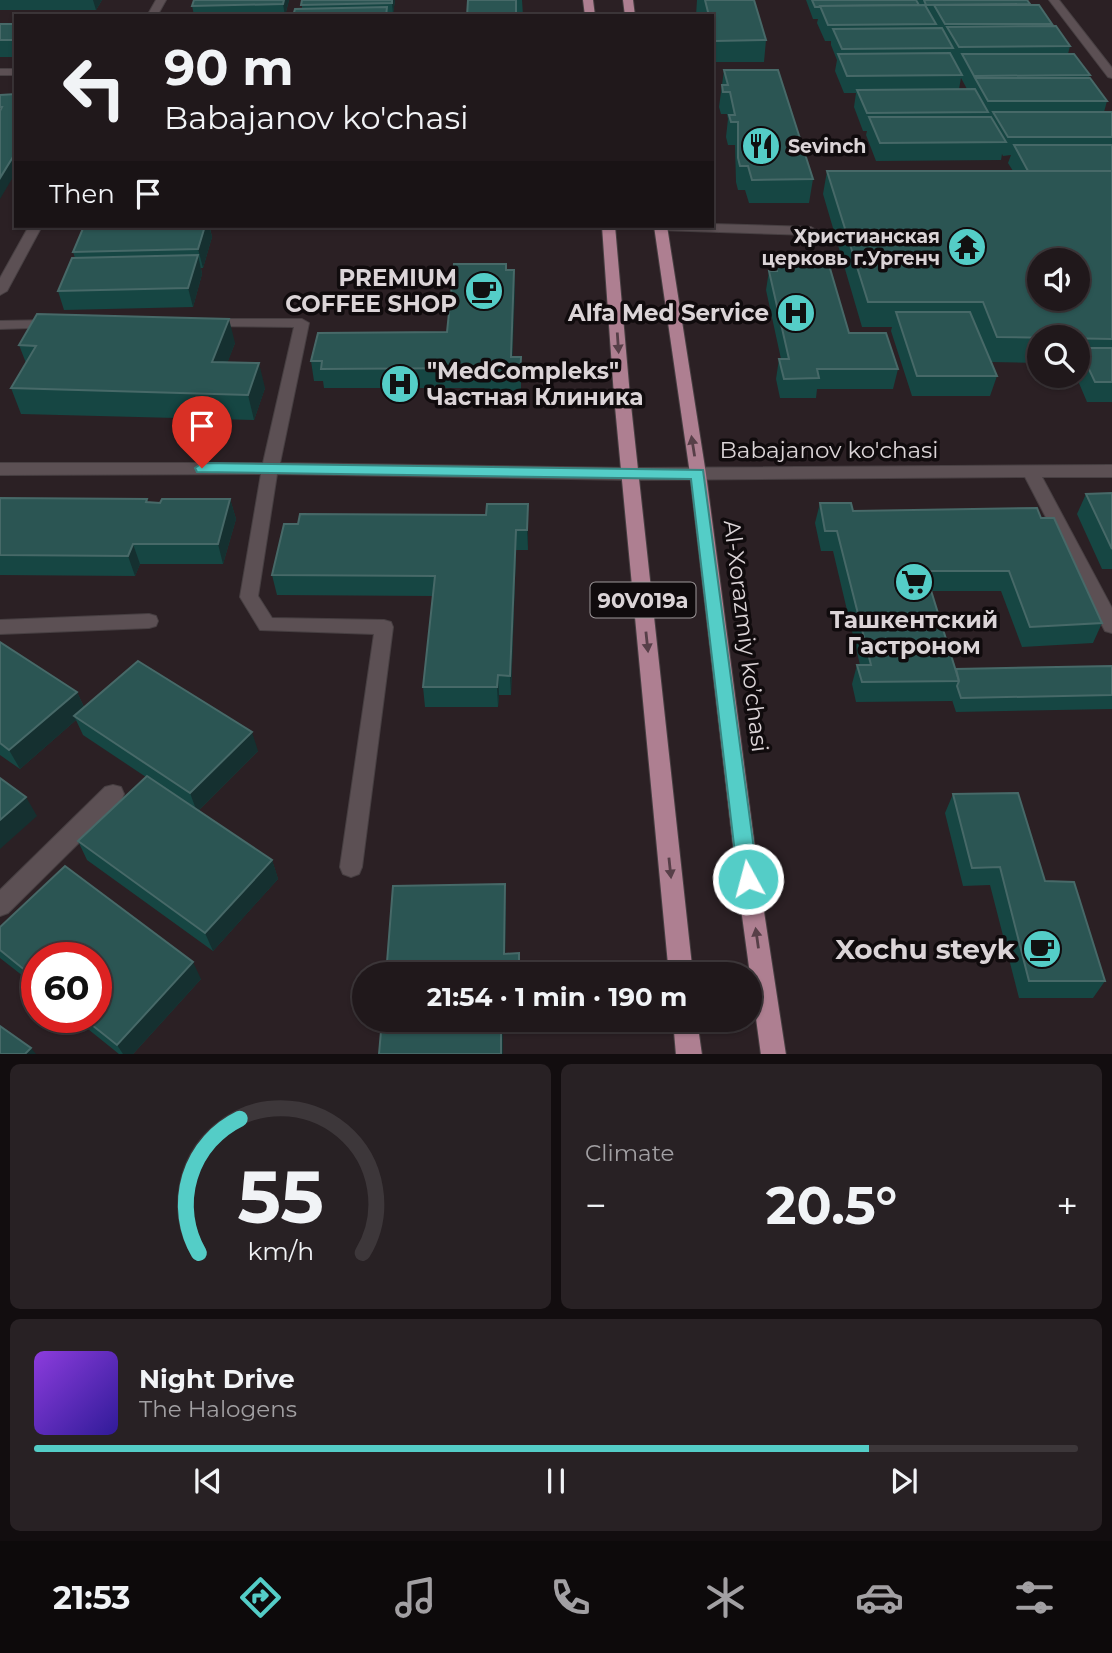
<!DOCTYPE html>
<meta charset="utf-8">
<style>
body{margin:0;font-family:Montserrat,sans-serif;background:#282124;color:#f1f3f6;height:100vh;display:flex;flex-direction:column;font-size:26px;white-space:nowrap}
*{box-sizing:border-box;margin:0}
p{font-size:23px;color:#a2a0a3}
.icon{flex:none;width:38px;height:38px;fill:none;stroke:currentColor;stroke-width:2;stroke-linecap:round;stroke-linejoin:round}
.map{position:relative;height:1054px;overflow:hidden}
.sheet{display:flex;flex-direction:column;gap:10px;padding:10px;background:#120d0f;flex:1}
.sheet>*{flex:none}
.hud{position:absolute;left:14px;top:14px;width:700px;height:214px;border-radius:0px;box-shadow:0 2px 5px #0004,0 0 0 2px #3d373a;background:#20181b;color:#f1f3f6;overflow:hidden}
.fabs{position:absolute;left:1027px;top:248px;display:grid;gap:14px}
.fabs a{display:grid;place-items:center;width:63px;height:63px;border-radius:50%;background:#20181b;box-shadow:0 2px 5px #0004,0 0 0 2px #3d373a;font-size:35px}
.speed{position:absolute;left:21px;top:942px;display:flex;gap:14px;font-size:35px;font-weight:700;text-align:center}
.speed>*{display:grid;place-content:center;width:91px;height:91px;border-radius:50%;background:#20181b;box-shadow:0 2px 5px #0004,0 0 0 2px #3d373a;line-height:1}
.speed .limit{border:10px solid #d22;background:#fff;color:#111}
.pin{position:absolute;display:grid;place-items:center;width:60px;height:60px;color:#fff;margin:-72px -30px;border-radius:50% 50% 50% 0;rotate:-45deg;box-shadow:0 0 7px #0007}
.pin .icon{rotate:45deg}
.me{position:absolute;width:77px;margin:-38px;rotate:353deg;stroke-linejoin:round;filter:drop-shadow(0 0 5px #0008)}
.turn{display:flex;align-items:center;gap:24px;height:147px;padding:0 35px;font-size:32px}
.turn .icon{width:91px;height:91px;stroke-width:2.5}
.turn b{display:block;font-size:49px;line-height:60px}
.then{display:flex;align-items:center;height:66px;padding:0 35px;background:#0003;gap:14px;font-size:26px}
.big{font-size:52px;font-weight:700;line-height:1.1}
.sheet .tile{flex:1;display:flex;flex-direction:column;justify-content:center;gap:10px;min-width:0;padding:0 24px;border-radius:10px;background:#282124}
.sheet .dial{align-items:center;gap:0}
.dial svg{height:182px;overflow:visible;fill:none;stroke:#3d373a;stroke-width:7;stroke-linecap:round;text-anchor:middle}
.dial text{fill:#f1f3f6;stroke:none}
.song{display:flex;align-items:center;gap:21px}
.cover{width:84px;height:84px;border-radius:10px;background:linear-gradient(135deg,hsl(270 70% 55%),hsl(250 70% 35%))}
.played{height:7px;border-radius:4px;background:linear-gradient(90deg,#54cdc7 80%,#3d373a 80%)}
.keys{display:flex;justify-content:space-around;direction:ltr}
.heat{display:flex;justify-content:space-between;align-items:center;font-size:38px;direction:ltr}
.sheet .tiles{flex:1;display:grid;gap:10px;grid-template-columns:1fr 1fr}
.tile:last-child{grid-column:span 2}
.trip{position:absolute;left:352px;top:962px;width:410px;height:70px;border-radius:35px;background:#20181b;box-shadow:0 2px 5px #0004,0 0 0 2px #3d373a;font-weight:700;line-height:70px;text-align:center}
.menu{display:flex;height:112px;justify-content:space-around;align-items:center;background:#0d0a0b;color:#a2a0a3}
.menu .icon{width:49px;height:49px}
.menu .selected{color:#54cdc7}
.menu b{font-size:32px;color:#f1f3f6}
.map>svg:first-child{display:block}
.lines{fill:none;stroke-linecap:round;stroke-linejoin:round}
.minor-casing{stroke:#473f42;stroke-width:2}
.major-casing{stroke:#473f42;stroke-width:2}
.minor{fill:#5c5054;fill-rule:evenodd}
.major{fill:#ae7f91;fill-rule:evenodd}
.wall{fill:#164643;fill-rule:evenodd}
.shaded-wall{fill:#153030}
.building{fill:#2b5553;stroke:#476968;stroke-width:2;fill-rule:evenodd}
.oneway{fill:#573f48}
.route{fill:#54cdc7;stroke:#378581;stroke-width:2}
.labels{text-anchor:middle;dominant-baseline:central;stroke-width:7;stroke-linejoin:round;paint-order:stroke}
.far-poi-label{font-size:19px;font-weight:bold;fill:#dbd4d7;stroke:#100b0d;text-anchor:start}
.shield{fill:#100b0d;stroke:#9e989a;stroke-width:2}
.shield-label{font-size:21px;font-weight:bold;fill:#dbd4d7}
.poi-label{font-size:23px;font-weight:bold;fill:#dbd4d7;stroke:#100b0d;text-anchor:end}
.street-label{font-size:23px;fill:#dbd4d7;stroke:#100b0d}
.near-poi-label{font-size:28px;font-weight:bold;fill:#dbd4d7;stroke:#100b0d;text-anchor:end}
</style>
<div class="map">
<svg width="1112" height="1055" viewBox="0 0 1112 1055">
<rect width="100%" height="100%" fill="#2b2024"/>
<g class="lines">
<defs>
<g id="minor">
<polygon points="156,0 166,0 157,16 147,16"/>
<polygon points="1049,0 1059,0 1112,68 1112,78 1108,77"/>
<rect x="0" y="69" width="16" height="6"/>
<polygon points="712,224 811,227 818,231 811,235 660,230 653,226"/>
<polygon points="29,226 42,226 7,291 0,295 0,278"/>
<polygon points="206,319 302,319 309,323 280,463 632,468 1112,465 1112,477 1042,477 1112,608 1112,633 1105,631 1025,477 632,480 277,474 258,596 272,618 384,620 391,622 393,627 362,867 359,874 351,877 343,874 340,867 374,634 260,630 240,597 261,474 0,475 0,463 263,463 294,327 201,326 199,323"/>
<polygon points="52,320 59,324 57,327 0,329 0,321"/>
<polygon points="149,614 156,616 158,621 156,626 149,628 0,634 0,620"/>
<polygon points="113,785 121,787 124,794 121,801 8,913 0,916 0,890 105,787"/>
</g>
<g id="major">
<polygon points="583,0 593,0 595,16 585,16"/>
<polygon points="623,0 633,0 635,16 625,16"/>
<polygon points="602,226 615,226 630,396 693,975 669,975 614,396"/>
<polygon points="654,226 667,226 706,474 759,879 786,1055 761,1055 737,879 690,474"/>
<polygon points="673,1020 697,1020 702,1055 676,1055"/>
</g>
</defs>
<use href="#minor" class="minor-casing"/>
<use href="#major" class="major-casing"/>
<use href="#minor" class="minor"/>
<use href="#major" class="major"/>
</g>
<g class="wall">
<polygon points="0,0 102,0 96,10 0,10"/>
<polygon points="194,0 289,0 285,16 183,16 194,15 192,6"/>
<polygon points="302,0 395,0 393,14 387,14 388,16 302,9"/>
<polygon points="468,0 522,0 523,16 467,16"/>
<polygon points="697,0 754,0 766,40 764,62 713,62 712,16 696,16"/>
<path d="M806,0h221l3,4 22,20v2l18,20 -2,8 22,21 -1,3 18,23 -3,11h8v290h-25l-11,-26h2v-38h-38v25l-49,-1 6,14 -7,20h-78l-21,-65 1,-4h-30l-39,-133 4,-23h186l-5,-8 3,-8 -8,1 -1,-2 -1,6 -125,1 -10,-26 1,-4h-4l-9,-24 2,-14h-12l-9,-22 2,-11 -6,-15v-4h-6l-8,-18 1,-4h-5zM961,78l6,11h-8z"/>
<rect x="0" y="24" width="16" height="33"/>
<polygon points="724,70 813,179 809,203 749,203 745,190 738,190 736,182 735,145 728,145 726,137 728,119 727,114 721,114 719,107"/>
<polygon points="84,226 222,226 221,227 210,228 212,237 203,268 201,268 202,274 193,307 64,310 58,291 75,258 73,252"/>
<polygon points="776,265 849,333 898,369 893,389 817,389 816,398 780,398 776,379 779,359 781,359 766,290 769,271 775,271"/>
<polygon points="506,270 514,270 515,289 512,357 521,377 521,397 485,397 484,388 324,388 323,381 314,381 311,361 447,332"/>
<polygon points="235,343 227,363 265,388 254,420 21,414 11,388 26,363 19,345"/>
<polygon points="1112,493 1112,569 1102,569 1077,514 1086,494"/>
<polygon points="0,498 147,499 148,502 160,503 230,499 236,519 223,564 140,564 135,576 0,575"/>
<polygon points="820,503 853,511 1041,518 1102,623 1093,643 1022,647 1001,591 931,591 956,669 1112,666 1112,709 956,712 952,700 952,701 856,702 852,684 857,665 860,665 833,551 821,551 815,523"/>
<polygon points="528,504 528,550 516,550 511,695 499,695 498,707 425,707 423,687 433,596 277,595 272,575"/>
<polygon points="0,642 77,692 84,707 258,751 198,811 272,860 278,879 213,951 87,860 78,841 146,777 83,735 76,720 20,769 0,755"/>
<polygon points="953,794 1045,881 1105,981 1093,998 1019,998 990,885 963,886 945,813"/>
<polygon points="0,927 201,979 133,1054 119,1054 73,1017 96,1017 37,957 37,987 0,958"/>
</g>
<g class="shaded-wall">
<polygon points="93,0 102,0 96,10"/>
<polygon points="284,0 289,0 285,16 283,4"/>
<polygon points="392,0 395,0 393,14 392,3"/>
<polygon points="16,152 16,172 0,199 0,178"/>
<polygon points="205,226 209,226 212,237 203,268 198,249"/>
<polygon points="198,255 202,274 193,307 188,288"/>
<polygon points="514,270 515,289 512,377 511,357"/>
<polygon points="229,319 235,343 218,387 212,362"/>
<polygon points="259,363 265,388 254,420 248,395"/>
<polygon points="230,499 236,519 223,564 218,544"/>
<polygon points="528,504 528,550 527,530"/>
<polygon points="516,530 516,550 511,695 510,676"/>
<polygon points="133,544 140,564 135,576 128,556"/>
<polygon points="498,675 499,695 498,707 497,687"/>
<polygon points="77,692 86,712 74,716 76,720 20,769 9,750"/>
<polygon points="252,732 258,751 197,812 190,793"/>
<polygon points="26,797 37,816 0,849 0,820"/>
<polygon points="272,860 278,879 213,951 205,933"/>
<polygon points="505,884 506,907 505,975 504,954"/>
<polygon points="193,962 201,979 133,1054 123,1054 117,1045"/>
<rect x="501" y="1020" width="2" height="34"/>
<polygon points="31,1048 36,1054 25,1054"/>
</g>
<g class="building">
<polygon points="194,0 284,0 283,4 192,6"/>
<polygon points="302,0 392,0 392,3 301,5"/>
<polygon points="468,0 516,0 516,16 467,16"/>
<polygon points="705,0 754,0 766,40 715,41 712,31 712,16 709,16"/>
<polygon points="812,0 916,0 919,5 820,6 820,7 815,7"/>
<polygon points="924,0 1027,0 1030,4 926,5"/>
<polygon points="925,5 936,24 828,25 820,6"/>
<polygon points="934,5 1039,5 1052,24 945,24"/>
<polygon points="387,7 386,16 293,16 295,9"/>
<polygon points="275,14 275,16 183,16 183,15"/>
<rect x="0" y="24" width="16" height="16"/>
<polygon points="1056,26 1070,46 959,47 947,27"/>
<polygon points="942,28 953,48 842,49 833,29"/>
<polygon points="950,53 962,75 847,76 838,54"/>
<polygon points="962,54 1074,54 1090,75 974,76"/>
<polygon points="724,70 778,70 813,179 752,180 748,166 740,166 738,158 738,122 731,122 729,115 735,115 730,92 723,92 722,85 728,85"/>
<polygon points="975,78 1090,78 1107,101 988,101"/>
<polygon points="975,89 988,112 867,113 857,90"/>
<polygon points="16,94 16,152 0,178 0,111 2,107 0,107 0,95"/>
<polygon points="993,112 1112,112 1112,137 1008,137"/>
<polygon points="869,117 991,117 1006,142 880,143"/>
<polygon points="1014,145 1112,145 1112,171 1028,171"/>
<path d="M827,171h285v168l-115,-2 -14,-35h-115zM1040,261h38v38h-38z"/>
<polygon points="84,226 205,226 198,249 73,252"/>
<polygon points="198,255 188,288 58,291 72,258"/>
<polygon points="454,264 506,264 506,270 514,270 511,357 521,357 520,377 483,377 484,368 321,369 322,361 311,361 318,333 447,332"/>
<polygon points="776,265 829,265 849,333 886,333 898,369 817,369 819,378 784,379 779,359 789,359 769,271 777,271"/>
<polygon points="896,312 970,312 997,376 917,376"/>
<polygon points="37,314 229,319 212,362 259,363 248,395 11,388 36,346 19,345"/>
<polygon points="1079,348 1112,348 1112,382 1095,382"/>
<polygon points="1112,493 1112,549 1086,494"/>
<polygon points="0,498 147,499 146,502 160,503 162,499 230,499 218,544 133,544 128,556 0,555"/>
<polygon points="820,503 851,503 853,511 1037,508 1041,518 1054,518 1102,623 1030,627 1009,571 925,571 959,681 862,682 857,665 871,665 837,531 825,531"/>
<polygon points="487,504 528,504 527,530 516,530 510,676 498,675 497,687 423,687 435,576 272,575 284,524 298,524 300,514 486,515"/>
<polygon points="0,642 77,692 9,750 0,743"/>
<polygon points="138,661 252,732 190,793 74,716"/>
<polygon points="1112,666 1112,695 961,698 957,686 959,681 956,669"/>
<polygon points="147,776 272,860 205,933 78,841"/>
<polygon points="0,778 26,797 0,820"/>
<polygon points="1018,793 1045,881 1074,882 1105,981 1029,981 1000,867 972,868 953,794"/>
<polygon points="65,866 193,962 117,1045 82,1017 96,1017 96,957 37,957 37,980 0,950 0,927"/>
<polygon points="505,884 504,954 519,953 519,975 386,975 393,886"/>
<polygon points="382,1020 501,1020 501,1054 379,1054"/>
<polygon points="0,1026 31,1048 25,1054 0,1054"/>
</g>
<defs><path id="oneway-solid" d="M-6-.8H1V-3.2L6.5 0L1 3.2V.8H-6Z" transform="scale(1.75)"/></defs>
<g class="oneway">
<use href="#oneway-solid" transform="translate(618 343) rotate(86)"/>
<use href="#oneway-solid" transform="translate(693 446) rotate(-99)"/>
<use href="#oneway-solid" transform="translate(647 642) rotate(84)"/>
<use href="#oneway-solid" transform="translate(670 868) rotate(84)"/>
<use href="#oneway-solid" transform="translate(757 938) rotate(-98)"/>
</g>
<polygon class="route" points="202,463 703,470 758,879 755,885 748,888 741,885 738,879 691,479 197,472 195,468"/>
<defs>
<symbol id="restaurant-disc" viewBox="-11 -11 22 22"><circle r="9.5" fill="#54cdc7" stroke="#100b0d"/><path d="M-5-6h1v4h1v-4h1v4h1v-4h1v5L-1.5 .5V6h-2V.5L-5-1ZM5-6V6H3V1.5H1.5Q1.5-4 5-6Z" fill="#111"/></symbol>
<symbol id="temple-disc" viewBox="-11 -11 22 22"><circle r="9.5" fill="#54cdc7" stroke="#100b0d"/><path d="M0-6L5-2H3V0L6.5 2.5H4V6H1.5V3h-3V6H-4V2.5H-6.5L-3 0V-2H-5Z" fill="#111"/></symbol>
<symbol id="cafe-disc" viewBox="-11 -11 22 22"><circle r="9.5" fill="#54cdc7" stroke="#100b0d"/><path d="M-5.5-4.5H6V0H3Q3 3.5 0 3.5H-2.5Q-5.5 3.5-5.5 0ZM3-3.2v2h1.7v-2ZM-6 4.5H4V6H-6Z" fill="#111"/></symbol>
<symbol id="hospital-disc" viewBox="-11 -11 22 22"><circle r="9.5" fill="#54cdc7" stroke="#100b0d"/><path d="M-5-5h3v3.5h4V-5h3V5h-3V1.5h-4V5h-3Z" fill="#111"/></symbol>
<symbol id="supermarket-disc" viewBox="-11 -11 22 22"><circle r="9.5" fill="#54cdc7" stroke="#100b0d"/><path d="M-6-5.5h2.5l.6 2H6L4.5 2H-2.5L-4.4-4H-6ZM-1.5 3.2a1.3 1.3 0 1 0 .1 0ZM3 3.2a1.3 1.3 0 1 0 .1 0Z" fill="#111"/></symbol>
</defs>
<g fill-rule="evenodd">
<use href="#restaurant-disc" x="739" y="124" width="44" height="44"/>
<use href="#temple-disc" x="945" y="225" width="44" height="44"/>
<use href="#cafe-disc" x="462" y="269" width="44" height="44"/>
<use href="#hospital-disc" x="774" y="291" width="44" height="44"/>
<use href="#hospital-disc" x="378" y="362" width="44" height="44"/>
<use href="#supermarket-disc" x="892" y="560" width="44" height="44"/>
<use href="#cafe-disc" x="1020" y="927" width="44" height="44"/>
</g>
<g class="labels">
<g class="far-poi-label">
<text x="788" y="146">Sevinch</text>
<text x="940" y="236" text-anchor="end">Христианская<tspan x="940" dy="22">церковь г.Ургенч</tspan></text>
</g>
<rect class="shield" x="590.5" y="582.5" width="105" height="35" rx="5"/>
<g class="shield-label">
<text x="643" y="600">90V019a</text>
</g>
<g class="poi-label">
<text x="457" y="278">PREMIUM<tspan x="457" dy="26">COFFEE SHOP</tspan></text>
<text x="769" y="313">Alfa Med Service</text>
<text x="427" y="371" text-anchor="start">"MedCompleks"<tspan x="427" dy="26">Частная Клиника</tspan></text>
<text x="914" y="620" text-anchor="middle">Ташкентский<tspan x="914" dy="26">Гастроном</tspan></text>
</g>
<g class="street-label">
<text x="829" y="450">Babajanov ko'chasi</text>
<text transform="translate(746 636) rotate(83)">Al-Xorazmiy ko’chasi</text>
</g>
<g class="near-poi-label">
<text x="1015" y="949">Xochu steyk</text>
</g>
</g>
</svg>
<div class="fabs">
<a><svg class="icon" aria-label="sound" viewBox="0 0 24 24"><path d="M4 9h4l5-4v14l-5-4H4zM17 9q2 3 0 6"/></svg></a>
<a><svg class="icon" aria-label="search" viewBox="0 0 24 24"><circle cx="10" cy="10" r="6"/><path d="M15 15l6 6"/></svg></a>
</div>
<div class="speed"><div class="limit">60</div></div>
<div class="pin" style="left:202px;top:468px;background:#d93025"><svg class="icon" aria-label="arrive" viewBox="0 0 24 24"><path d="M6 21V4h12l-3 4 3 4H6"/></svg></div>
<svg class="me" style="left:748px;top:879px" viewBox="-20 -20 40 40"><circle r="17" fill="#54cdc7" stroke="#fff" stroke-width="3"/><path d="M0-11L8 9 0 5-8 9z" fill="#fff"/></svg>
<div class="trip">21:54 · 1 min · 190 m</div>
<div class="hud">
<div class="turn"><svg class="icon" aria-label="left" viewBox="0 0 24 24"><path d="M17 20v-9H6M10 6l-5 5 5 5"/></svg><div><b>90 m</b>Babajanov ko'chasi</div></div>
<div class="then">Then<svg class="icon" aria-label="arrive" viewBox="0 0 24 24"><path d="M6 21V4h12l-3 4 3 4H6"/></svg></div>
</div>
</div>
<section class="sheet">
<div class="tiles">
<div class="tile dial"><svg viewBox="0 0 100 80">
<path d="M14 69A42 42 0 1 1 86 69"/>
<path d="M14 69A42 42 0 0 1 32 10" stroke="#54cdc7"/>
<text x="50" y="56" font-size="32" font-weight="700">55</text>
<text x="50" y="72" font-size="11">km/h</text>
</svg></div>
<div class="tile"><p>Climate</p>
<div class="heat"><a>−</a><b class="big">20.5°</b><a>+</a></div>
</div>
<div class="tile">
<div class="song"><i class="cover"></i><div><b>Night Drive</b><p>The Halogens</p></div></div>
<div class="played"></div>
<div class="keys"><svg class="icon" aria-label="previous" viewBox="0 0 24 24"><path d="M18 5L8 12l10 7zM5 5v14"/></svg><svg class="icon" aria-label="pause" viewBox="0 0 24 24"><path d="M8 5v14M16 5v14"/></svg><svg class="icon" aria-label="next" viewBox="0 0 24 24"><path d="M6 5l10 7-10 7zM19 5v14"/></svg></div>
</div>
</div>
</section>
<nav class="menu">
<b>21:53</b>
<svg class="icon selected" aria-label="directions" viewBox="0 0 24 24"><path d="M12 3l9 9-9 9-9-9zM9 14v-3h6M13 9l2 2-2 2"/></svg>
<svg class="icon" aria-label="music" viewBox="0 0 24 24"><path d="M9 18V5l10-2v13"/><circle cx="6" cy="18" r="3"/><circle cx="16" cy="16" r="3"/></svg>
<svg class="icon" aria-label="phone" viewBox="0 0 24 24"><path d="M5 4h4l2 5-3 2q2 4 5 5l2-3 5 2v4C11 20 4 13 5 4z"/></svg>
<svg class="icon" aria-label="climate" viewBox="0 0 24 24"><path d="M12 3v18M4 7l16 10M4 17L20 7"/></svg>
<svg class="icon" aria-label="car" viewBox="0 0 24 24"><path d="M5 17H2v-5l4-1 3-4h7l3 4 3 1v5h-3M9 17h6M6 11h13"/><circle cx="7" cy="17" r="2"/><circle cx="17" cy="17" r="2"/></svg>
<svg class="icon" aria-label="filters" viewBox="0 0 24 24"><path d="M4 7h16M4 17h16"/><circle cx="9" cy="7" r="2"/><circle cx="15" cy="17" r="2"/></svg>
</nav>
